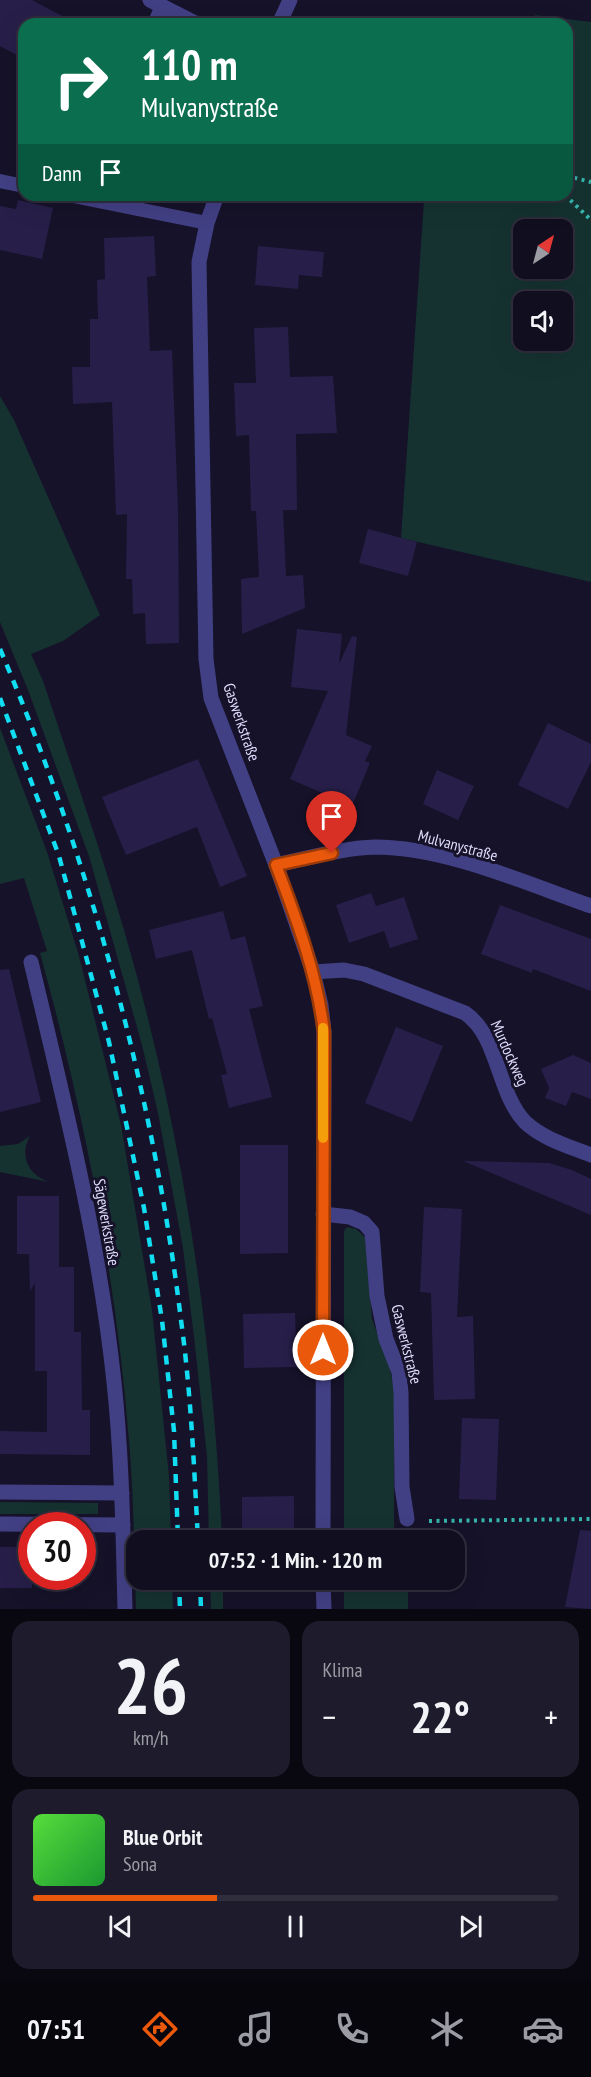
<!DOCTYPE html>
<html lang="de">
<meta charset="utf-8">
<style>
body{margin:0;font-family:"PT Sans Narrow",sans-serif;background:#1e1c2c;color:#f1f3f6;height:100vh;display:flex;flex-direction:column;font-size:22px;white-space:nowrap}
*{box-sizing:border-box;margin:0}
p{font-size:20px;color:#9c9ca4}
.icon{flex:none;width:33px;height:33px;fill:none;stroke:currentColor;stroke-width:2;stroke-linecap:round;stroke-linejoin:round}
.map{position:relative;height:1609px;overflow:hidden}
.panel{display:flex;flex-direction:column;gap:12px;padding:12px;background:#090811;flex:1}
.panel>*{flex:none}
.hud{position:absolute;left:18px;top:18px;width:555px;height:183px;border-radius:18px;box-shadow:0 6px 24px #0002,0 0 0 2px #302e3d;background:#0b6e4f;color:#fff;overflow:hidden}
.needle{width:39px;rotate:36deg}
.fabs{position:absolute;left:513px;top:219px;display:grid;gap:12px}
.fabs a{display:grid;place-items:center;width:60px;height:60px;border-radius:12px;background:#100e1f;box-shadow:0 6px 24px #0002,0 0 0 2px #302e3d;font-size:30px}
.speed{position:absolute;left:18px;top:1512px;display:flex;gap:12px;font-size:30px;font-weight:700;text-align:center}
.speed>*{display:grid;place-content:center;width:78px;height:78px;border-radius:50%;background:#100e1f;box-shadow:0 6px 24px #0002,0 0 0 2px #302e3d;line-height:1}
.speed .limit{border:9px solid #d22;background:#fff;color:#111}
.pin{position:absolute;display:grid;place-items:center;width:51px;height:51px;color:#fff;margin:-62px -26px;border-radius:50% 50% 50% 0;rotate:-45deg;box-shadow:0 0 6px #0007}
.pin .icon{rotate:45deg}
.me{position:absolute;width:66px;margin:-33px;rotate:0deg;stroke-linejoin:round;filter:drop-shadow(0 0 4px #0008)}
.turn{display:flex;align-items:center;gap:21px;height:126px;padding:0 24px;font-size:27px}
.turn .icon{width:78px;height:78px;stroke-width:2.5}
.turn b{display:block;font-size:42px;line-height:51px}
.then{display:flex;align-items:center;height:57px;padding:0 24px;background:#0003;gap:12px;font-size:22px}
.big{font-size:45px;font-weight:700;line-height:1.1}
.panel .card{flex:1;display:flex;flex-direction:column;justify-content:center;gap:9px;min-width:0;padding:0 21px;border-radius:18px;background:#1e1c2c}
.panel .dial{align-items:center;gap:0}
.dial b{font-size:78px;line-height:1}
.song{display:flex;align-items:center;gap:18px}
.cover{width:72px;height:72px;border-radius:9px;background:linear-gradient(135deg,hsl(110 70% 55%),hsl(130 70% 35%))}
.played{height:6px;border-radius:3px;background:linear-gradient(90deg,#ea580c 35%,#302e3d 35%)}
.keys{display:flex;justify-content:space-around;direction:ltr}
.heat{display:flex;justify-content:space-between;align-items:center;font-size:33px;direction:ltr}
.panel .tiles{flex:1;display:grid;gap:12px;grid-template-columns:1fr 1fr}
.card:last-child{grid-column:span 2}
.trip{position:absolute;left:126px;top:1530px;width:339px;height:60px;border-radius:18px;background:#100e1f;box-shadow:0 6px 24px #0002,0 0 0 2px #302e3d;font-weight:700;line-height:60px;text-align:center}
.menu{display:flex;height:96px;justify-content:space-around;align-items:center;background:#06060c;color:#9c9ca4}
.menu .icon{width:42px;height:42px}
.menu .current{color:#ea580c}
.menu b{font-size:27px;color:#f1f3f6}
.map>svg:first-child{display:block}
.green{fill:#153231;fill-rule:evenodd}
.building{fill:#271f49}
.lines{fill:none;stroke-linecap:round;stroke-linejoin:round}
.path{stroke:#37b5ad;stroke-width:4;stroke-dasharray:3 4.5;stroke-linecap:butt}
.lane{stroke:#424085;stroke-width:14}
.street{stroke:#424085;stroke-width:15}
.rail{stroke:#12def3;stroke-width:4.5;stroke-dasharray:9 8;stroke-linecap:butt}
.route-casing{stroke:#983908;stroke-width:15}
.route{stroke:#ea580c;stroke-width:10}
.slow{stroke:#f59e0b;stroke-width:10}
.labels{text-anchor:middle;dominant-baseline:central;stroke-width:6;stroke-linejoin:round;paint-order:stroke}
.street-label{font-size:16px;fill:#dfdcfd;stroke:#161229}
</style>
<div class="map">
<svg width="591" height="1609" viewBox="0 0 591 1609">
<rect width="100%" height="100%" fill="#161229"/>
<g class="green">
<path d="M535,15l56,7v560l-190,-44 23,-337 -4,-6h147v-171h-33zM524,230h38v38h-38zM524,302h38v38h-38z"/>
<path d="M0,396l14,24 86,195 -37,26 -32,13 12,27c33,99 68,198 95,299 49,183 76,371 84,560h-13l-2,-84 -13,-119 -11,-89 -25,-135 -16,-68 -53,-189 -61,-166 -28,-68z"/>
<path d="M0,728l47,124 32,104 42,169 31,185 17,166 2,64h-35v40h36l1,29h-37c-2,-56 -2,-112 -7,-168 -13,-165 -45,-329 -89,-488l7,-2 -23,-73 -24,6z"/>
<path d="M30,1136c-11,19 -2,39 19,46l-49,-10v-26l18,-2z"/>
<polygon points="347,1227 356,1229 365,1237 372,1319 390,1368 394,1390 394,1540 344,1540 344,1231"/>
<polygon points="0,1502 98,1503 98,1514 0,1514"/>
<polygon points="210,1580 223,1580 223,1609 211,1609"/>
<rect x="344" y="1580" width="64" height="29"/>
</g>
<g class="building">
<polygon points="0,0 32,0 77,24 24,24 24,59 0,46"/>
<polygon points="18,200 53,208 42,259 0,250 0,206 16,209"/>
<polygon points="154,236 156,276 147,277 150,351 172,350 178,511 179,643 146,644 145,613 133,614 132,579 126,579 127,514 116,515 112,402 73,404 72,367 90,367 90,319 98,319 97,280 105,279 104,238"/>
<polygon points="258,246 324,252 322,277 299,275 298,289 255,285"/>
<polygon points="288,327 290,377 333,376 337,433 296,434 297,510 283,510 286,576 303,575 305,608 242,634 241,579 259,577 256,511 251,511 249,435 236,436 234,383 256,383 254,328"/>
<polygon points="368,529 417,542 408,576 359,563"/>
<polygon points="297,629 342,634 339,664 352,636 357,637 346,735 372,746 365,761 370,763 352,806 290,779 328,691 291,687"/>
<polygon points="548,723 591,744 591,762 568,809 518,785"/>
<polygon points="198,759 247,876 220,887 197,827 126,855 102,797"/>
<polygon points="437,770 474,786 458,820 423,804"/>
<polygon points="371,893 376,906 404,897 418,939 390,948 384,931 349,943 336,905"/>
<polygon points="500,905 591,939 591,991 533,969 532,973 481,954"/>
<polygon points="223,911 231,940 245,936 263,1006 249,1009 272,1097 229,1108 221,1075 227,1074 212,1018 209,1019 192,950 156,959 149,930"/>
<polygon points="9,969 41,1102 0,1112 0,970"/>
<polygon points="396,1027 443,1046 412,1122 365,1103"/>
<polygon points="573,1055 591,1063 591,1099 572,1092 566,1106 545,1098 549,1088 541,1069"/>
<polygon points="240,1145 288,1145 288,1253 240,1254"/>
<polygon points="463,1161 549,1163 572,1170 591,1179 591,1215"/>
<polygon points="17,1196 59,1196 59,1267 74,1267 74,1332 81,1332 82,1410 90,1410 90,1455 0,1454 0,1431 47,1432 47,1371 35,1371 35,1283 30,1291 29,1254 17,1254"/>
<polygon points="424,1207 462,1209 457,1317 473,1316 475,1399 434,1400 431,1293 420,1292"/>
<polygon points="295,1313 297,1367 244,1368 243,1314"/>
<polygon points="462,1418 499,1419 496,1500 459,1499"/>
<polygon points="294,1496 294,1540 242,1540 242,1497"/>
<polygon points="580,1530 591,1531 591,1609 565,1607"/>
<rect x="0" y="1547" width="32" height="41"/>
</g>
<g class="lines">
<g class="path">
<polyline points="567,176 591,182"/>
<polyline points="565,195 591,220"/>
<polyline points="429,1521 591,1519"/>
</g>
<g class="lane">
<polyline points="154,24 162,6"/>
<polyline points="0,181 24,186"/>
<polyline points="68,195 207,223"/>
</g>
<g class="street">
<polyline points="150,0 197,24"/>
<polyline points="279,24 290,0"/>
<polyline points="217,195 207,223 199,262 206,659 211,698 276,865 313,972 321,1005 324,1032 323,1540"/>
<path d="M276,865c33,-7 66,-17 99,-18 70,0 150,36 216,59"/>
<path d="M31,962c33,139 68,277 83,420 8,75 9,151 11,227"/>
<path d="M313,972l31,-2 20,4 101,39c34,23 32,80 60,109 18,17 43,24 66,33"/>
<polyline points="323,1214 350,1217 364,1223 372,1232 377,1296 386,1339 399,1372 401,1393 402,1487 407,1519"/>
<polyline points="0,1492 122,1493"/>
<polyline points="0,1524 123,1525"/>
<polyline points="323,1580 324,1609"/>
</g>
<g class="rail">
<path d="M0,649c90,211 153,443 181,671 10,73 13,147 17,220"/>
<polyline points="0,698 59,856 109,1042 144,1208 162,1320 174,1431 178,1540"/>
<polyline points="179,1580 180,1609"/>
<polyline points="200,1580 201,1609"/>
</g>
</g>
<g class="lines">
<defs>
<path id="route" d="M323,1350l1,-318c-7,-58 -27,-112 -48,-167l56,-12"/>
</defs>
<use href="#route" class="route-casing"/>
<use href="#route" class="route"/>
<polyline class="slow" points="323,1138 323,1028"/>
</g>
<g class="labels">
<g class="street-label">
<text transform="translate(242 722) rotate(71)">Gaswerkstraße</text>
<text transform="translate(458 845) rotate(15)">Mulvanystraße</text>
<text transform="translate(510 1053) rotate(66)">Murdockweg</text>
<text transform="translate(107 1222) rotate(80)">Sägewerkstraße</text>
<text transform="translate(407 1344) rotate(76)">Gaswerkstraße</text>
</g>
</g>
</svg>
<div class="fabs">
<a><svg class="needle" viewBox="-14 -14 28 28"><path d="M0-13l5 13h-10z" fill="#e53935"/><path d="M0 13l5-13h-10z" fill="#9c9ca4"/></svg></a>
<a><svg class="icon" aria-label="sound" viewBox="0 0 24 24"><path d="M4 9h4l5-4v14l-5-4H4zM17 9q2 3 0 6"/></svg></a>
</div>
<div class="speed"><div class="limit">30</div></div>
<div class="pin" style="left:332px;top:853px;background:#d93025"><svg class="icon" aria-label="arrive" viewBox="0 0 24 24"><path d="M6 21V4h12l-3 4 3 4H6"/></svg></div>
<svg class="me" style="left:323px;top:1350px" viewBox="-20 -20 40 40"><circle r="17" fill="#ea580c" stroke="#fff" stroke-width="3"/><path d="M0-11L8 9 0 5-8 9z" fill="#fff"/></svg>
<div class="trip">07:52 · 1 Min. · 120 m</div>
<div class="hud">
<div class="turn"><svg class="icon" aria-label="right" viewBox="0 0 24 24"><path d="M7 20v-9h11M14 6l5 5-5 5"/></svg><div><b>110 m</b>Mulvanystraße</div></div>
<div class="then">Dann<svg class="icon" aria-label="arrive" viewBox="0 0 24 24"><path d="M6 21V4h12l-3 4 3 4H6"/></svg></div>
</div>
</div>
<section class="panel">
<div class="tiles">
<div class="card dial"><b>26</b><p>km/h</p></div>
<div class="card"><p>Klima</p>
<div class="heat"><a>−</a><b class="big">22°</b><a>+</a></div>
</div>
<div class="card">
<div class="song"><i class="cover"></i><div><b>Blue Orbit</b><p>Sona</p></div></div>
<div class="played"></div>
<div class="keys"><svg class="icon" aria-label="previous" viewBox="0 0 24 24"><path d="M18 5L8 12l10 7zM5 5v14"/></svg><svg class="icon" aria-label="pause" viewBox="0 0 24 24"><path d="M8 5v14M16 5v14"/></svg><svg class="icon" aria-label="next" viewBox="0 0 24 24"><path d="M6 5l10 7-10 7zM19 5v14"/></svg></div>
</div>
</div>
</section>
<nav class="menu">
<b>07:51</b>
<svg class="icon current" aria-label="directions" viewBox="0 0 24 24"><path d="M12 3l9 9-9 9-9-9zM9 14v-3h6M13 9l2 2-2 2"/></svg>
<svg class="icon" aria-label="music" viewBox="0 0 24 24"><path d="M9 18V5l10-2v13"/><circle cx="6" cy="18" r="3"/><circle cx="16" cy="16" r="3"/></svg>
<svg class="icon" aria-label="phone" viewBox="0 0 24 24"><path d="M5 4h4l2 5-3 2q2 4 5 5l2-3 5 2v4C11 20 4 13 5 4z"/></svg>
<svg class="icon" aria-label="climate" viewBox="0 0 24 24"><path d="M12 3v18M4 7l16 10M4 17L20 7"/></svg>
<svg class="icon" aria-label="car" viewBox="0 0 24 24"><path d="M5 17H2v-5l4-1 3-4h7l3 4 3 1v5h-3M9 17h6M6 11h13"/><circle cx="7" cy="17" r="2"/><circle cx="17" cy="17" r="2"/></svg>
</nav>
